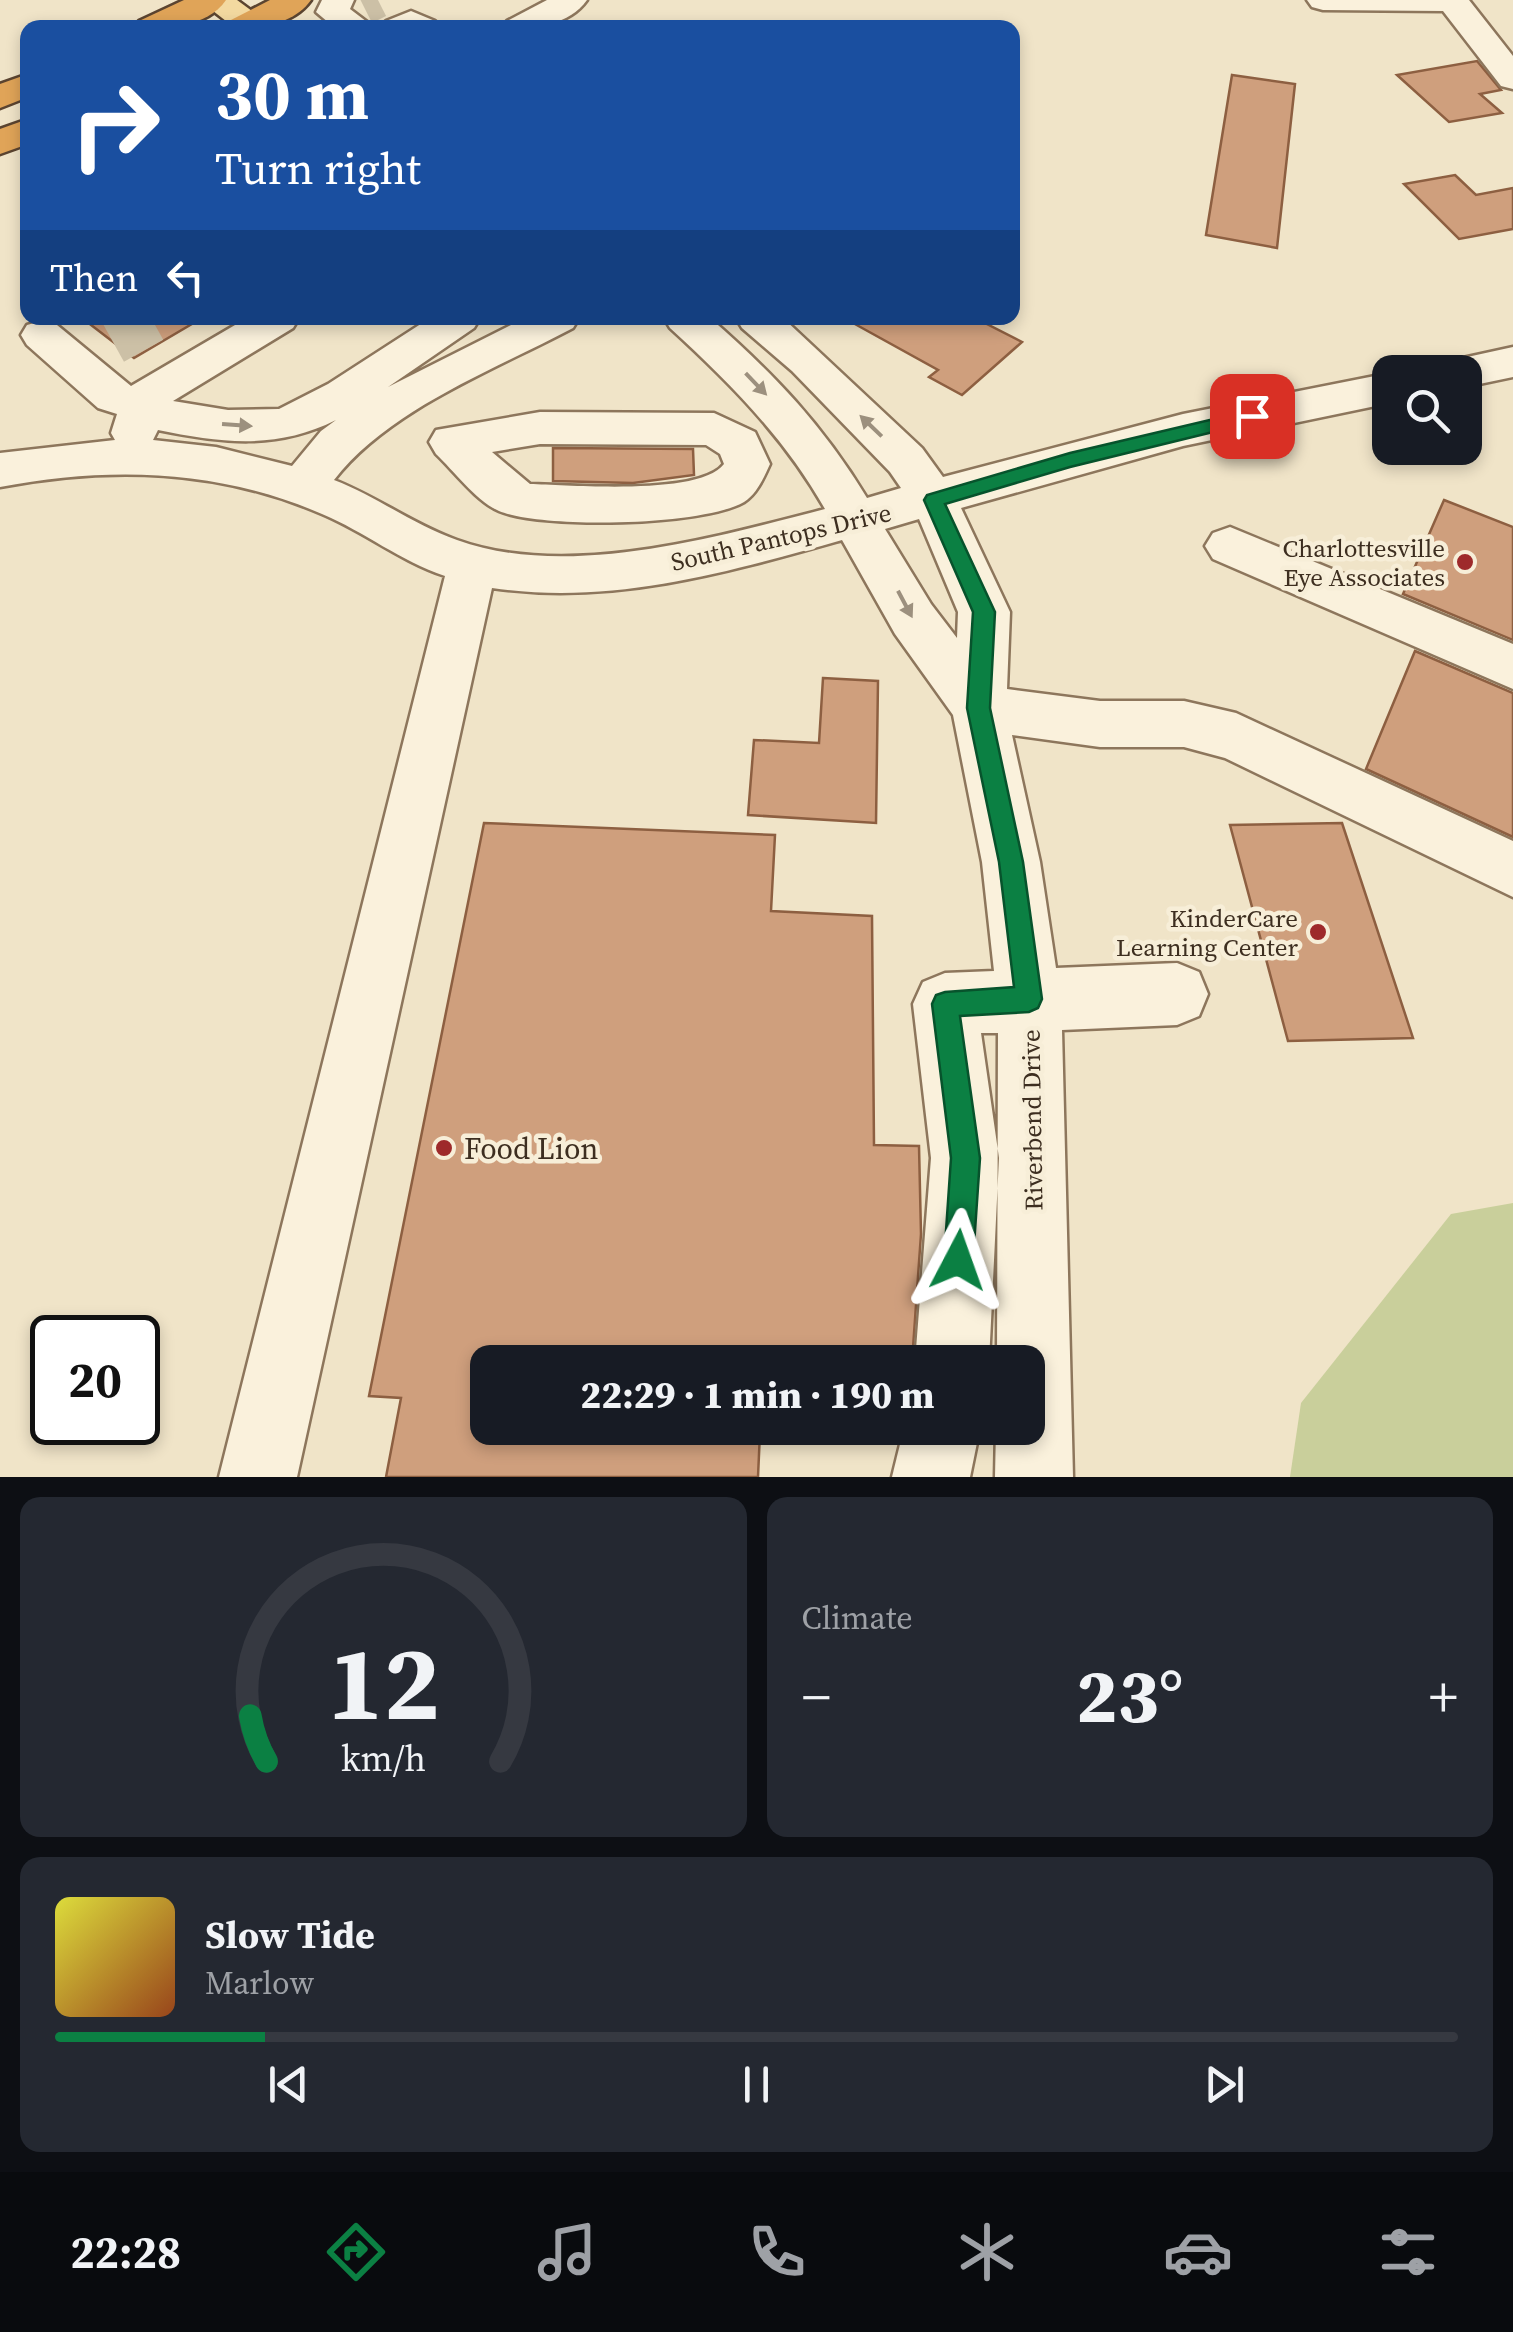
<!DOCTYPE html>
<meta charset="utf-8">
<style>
body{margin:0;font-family:"Source Serif 4",serif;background:#242831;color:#f1f3f6;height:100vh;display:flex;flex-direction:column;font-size:38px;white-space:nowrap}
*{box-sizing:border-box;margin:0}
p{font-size:32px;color:#9ea1a6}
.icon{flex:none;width:55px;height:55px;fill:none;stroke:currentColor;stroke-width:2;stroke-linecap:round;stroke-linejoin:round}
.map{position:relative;height:1477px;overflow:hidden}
.sheet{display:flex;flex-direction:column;gap:20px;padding:20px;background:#0d0f14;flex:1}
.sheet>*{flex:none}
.top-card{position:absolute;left:20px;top:20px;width:1000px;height:305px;border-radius:20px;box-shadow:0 5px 15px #0003;background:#1a4fa0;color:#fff;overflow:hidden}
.controls{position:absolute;left:1372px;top:355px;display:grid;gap:20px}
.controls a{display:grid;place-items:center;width:110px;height:110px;border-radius:20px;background:#171b24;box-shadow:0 5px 15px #0003;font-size:50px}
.speed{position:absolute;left:30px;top:1315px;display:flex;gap:20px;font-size:50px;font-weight:700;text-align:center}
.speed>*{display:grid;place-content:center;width:130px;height:130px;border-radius:50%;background:#171b24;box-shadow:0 5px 15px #0003;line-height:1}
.speed .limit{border:5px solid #111;border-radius:15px;background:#fff;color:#111}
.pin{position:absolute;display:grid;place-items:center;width:85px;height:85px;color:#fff;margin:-42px;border-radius:20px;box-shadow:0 5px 15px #0006}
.me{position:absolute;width:110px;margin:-55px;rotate:4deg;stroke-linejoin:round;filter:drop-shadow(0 0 8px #0008)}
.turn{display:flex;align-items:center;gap:35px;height:210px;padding:0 30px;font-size:45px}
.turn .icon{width:130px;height:130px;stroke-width:2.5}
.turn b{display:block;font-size:70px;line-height:85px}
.then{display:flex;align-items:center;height:95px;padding:0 30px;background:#0003;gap:20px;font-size:38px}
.big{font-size:75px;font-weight:800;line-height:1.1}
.sheet .widget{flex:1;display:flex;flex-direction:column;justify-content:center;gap:15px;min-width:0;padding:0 35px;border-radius:20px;background:#242831}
.sheet .dial{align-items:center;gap:0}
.dial svg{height:260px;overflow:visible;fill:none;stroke:#363941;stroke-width:7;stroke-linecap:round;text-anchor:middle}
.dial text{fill:#f1f3f6;stroke:none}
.song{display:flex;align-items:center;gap:30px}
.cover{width:120px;height:120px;border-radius:15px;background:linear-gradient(135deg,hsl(60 70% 55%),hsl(20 70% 35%))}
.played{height:10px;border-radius:5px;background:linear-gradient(90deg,#0b8043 15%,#363941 15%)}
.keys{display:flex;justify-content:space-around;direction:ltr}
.heat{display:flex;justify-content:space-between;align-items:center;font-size:55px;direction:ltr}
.sheet .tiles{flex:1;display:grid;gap:20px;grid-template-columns:1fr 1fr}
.widget:last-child{grid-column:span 2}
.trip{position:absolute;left:470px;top:1345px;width:575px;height:100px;border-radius:20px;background:#171b24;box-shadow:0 5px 15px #0003;font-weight:800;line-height:100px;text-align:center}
.tabs{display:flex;height:160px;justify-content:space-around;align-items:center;background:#090b0e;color:#9ea1a6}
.tabs .icon{width:70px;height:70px}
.tabs .selected{color:#0b8043}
.tabs b{font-size:45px;color:#f1f3f6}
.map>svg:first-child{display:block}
.green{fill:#c9cf9b}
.building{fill:#cf9f7d;stroke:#8d5f41;stroke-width:2.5}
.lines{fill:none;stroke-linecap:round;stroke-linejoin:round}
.minor-tunnel-far1{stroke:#ccc0a6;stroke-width:36;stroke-dasharray:36 18;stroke-linecap:butt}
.minor-tunnel{stroke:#ccc0a6;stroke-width:45;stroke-dasharray:45 22;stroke-linecap:butt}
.minor-casing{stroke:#8d765c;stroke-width:5}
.major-casing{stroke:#5b4430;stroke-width:5}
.highway-casing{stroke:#5b4430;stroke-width:5}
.minor{fill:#faf1dc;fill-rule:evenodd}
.major{fill:#f3d9a0;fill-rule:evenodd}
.highway{fill:#e0a458;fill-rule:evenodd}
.oneway{fill:#9c907e}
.route{fill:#0b8043;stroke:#07532c;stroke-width:2.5}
.poi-dot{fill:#9e2a2b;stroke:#f7eed8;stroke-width:4}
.labels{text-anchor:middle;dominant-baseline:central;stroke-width:9;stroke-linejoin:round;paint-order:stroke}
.street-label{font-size:25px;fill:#3d2e20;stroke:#f7eed8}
.poi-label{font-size:25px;fill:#3d2e20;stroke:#f7eed8;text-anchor:end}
.near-poi-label{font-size:30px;fill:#3d2e20;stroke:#f7eed8;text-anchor:start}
</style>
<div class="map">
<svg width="1513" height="1477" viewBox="0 0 1513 1477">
<rect width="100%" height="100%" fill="#f0e4c8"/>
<polygon class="green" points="1513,1203 1513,1477 1290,1477 1301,1403 1451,1214"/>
<g class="building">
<polygon points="1477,61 1501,90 1480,94 1502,113 1449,122 1397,75"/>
<polygon points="1232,75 1295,84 1277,248 1206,235"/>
<polygon points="1455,175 1476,195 1513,188 1513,229 1459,239 1404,184"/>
<polygon points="82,318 202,318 134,358"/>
<polygon points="844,318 975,318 1022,342 962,395 929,377 938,370"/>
<polygon points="553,448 693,449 694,475 633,483 553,481"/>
<polygon points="1444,500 1513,527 1513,640 1403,594"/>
<polygon points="1415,651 1513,693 1513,837 1366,769"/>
<polygon points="823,678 878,681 876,823 748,815 754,740 819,743"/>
<polygon points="484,823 775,835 771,911 872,916 874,1145 919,1146 921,1234 912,1362 488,1362 488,1428 867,1428 867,1438 760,1432 758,1477 386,1477 401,1398 369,1396"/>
<polygon points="1342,823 1413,1038 1288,1041 1230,825"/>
</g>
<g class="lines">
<polyline class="minor-tunnel-far1" points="364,7 378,0"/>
<polyline class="minor-tunnel" points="113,342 156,318"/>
<defs>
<g id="minor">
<polygon points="322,0 354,0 350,9 375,28 335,28 316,12"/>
<path d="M547,0h40c-19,27 -55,28 -84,28l4,-7z"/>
<polygon points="1307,0 1469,0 1513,56 1513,89 1501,86 1443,11 1323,10 1312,7"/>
<polygon points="411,11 435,21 439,28 382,28 386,21"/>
<polygon points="251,13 289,21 293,28 238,28 234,23 239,16"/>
<path d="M247,318h52l-6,10 -120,73 55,9 51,-1 49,-25 102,-66h50l-6,10 -86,59 137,-69h54l-6,10c-79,42 -184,81 -239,152 42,16 80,45 123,60 110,40 259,-3 368,-31 -41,-72 -95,-126 -155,-181l-6,-10h46c64,56 112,106 157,180l34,-10 -11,-16 -98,-101 -50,-43 -6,-10h47l139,130 21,29 240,-63 207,-41v30l-207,43 -222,62 49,104 -3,77 93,12h84l52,12 277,128v56l-288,-139 -41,-11h-84l-88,-12 28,127 16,106 121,-5 22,9 9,22 -9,22 -22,9 -115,5 11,447h-78l1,-49h32v-66h-31l1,-329h-17l18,125 -10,204h-74l16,-204 -18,-154 10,-22 22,-9 49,-2 -12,-109 -29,-147 -58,-81 -53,-94c-113,32 -230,66 -350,48l-195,889h-78l226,-901c-45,-15 -80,-44 -123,-62 -104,-45 -212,-48 -322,-27v-34l115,-13 -4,-7 6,-19 -19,-6 -71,-63 -6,-10 6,-10 15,-4 15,4 74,61zM336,420l-15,11 -29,35 -76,-19 -63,-7 5,-10c64,13 118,20 178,-10zM919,519l39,93 -1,26 -26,-34 -46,-75z"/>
<polygon points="1513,347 1513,377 1465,387 1465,372 1442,372 1449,361"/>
<path d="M540,412l174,1 41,19 15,32c-6,13 -13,30 -26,38 -41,24 -202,27 -245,9 -23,-10 -45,-40 -63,-57l-7,-12 7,-12zM540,444l166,1 14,9 4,10c-24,32 -153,21 -194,20l-38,-32z"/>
<polygon points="1230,527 1513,644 1513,689 1213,559 1205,546 1213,533"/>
<polygon points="904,1428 980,1428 970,1477 892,1477"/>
</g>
<polygon id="major" points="199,0 237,0 268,23 264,28 235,28"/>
<g id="highway">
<path d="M184,0h42c-19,28 -61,28 -91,28l4,-7z"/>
<path d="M270,0h41c-19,27 -56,28 -86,28l4,-7z"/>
<polygon points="28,74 28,97 0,108 0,84"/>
<polygon points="28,119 28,144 0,154 0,129"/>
</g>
</defs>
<use href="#minor" class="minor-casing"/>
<use href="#major" class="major-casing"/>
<use href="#highway" class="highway-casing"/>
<use href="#minor" class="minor"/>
<use href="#major" class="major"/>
<use href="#highway" class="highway"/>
</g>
<defs><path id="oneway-solid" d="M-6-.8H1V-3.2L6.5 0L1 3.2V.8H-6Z" transform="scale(2.5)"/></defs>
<g class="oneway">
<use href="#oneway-solid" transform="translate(756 384) rotate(46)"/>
<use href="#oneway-solid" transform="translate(237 425) rotate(4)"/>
<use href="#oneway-solid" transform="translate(871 426) rotate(-136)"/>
<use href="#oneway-solid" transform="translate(905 604) rotate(62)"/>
</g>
<polygon class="route" points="1252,410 1258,412 1258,421 1070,467 945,504 995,612 990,708 1023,862 1042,999 1038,1008 1029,1012 960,1016 980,1158 973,1260 969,1271 958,1275 948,1271 944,1260 951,1158 932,1004 936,995 945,992 1014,987 999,862 967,708 973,612 924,500 927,495 1070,453"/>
<g class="poi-dot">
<circle cx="1465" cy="562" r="10"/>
<circle cx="1318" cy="932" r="10"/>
<circle cx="444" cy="1148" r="10"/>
</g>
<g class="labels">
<g class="street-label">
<text transform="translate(781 537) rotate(-13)">South Pantops Drive</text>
<text transform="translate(1032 1120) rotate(-91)">Riverbend Drive</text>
</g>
<g class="poi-label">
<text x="1445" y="548">Charlottesville<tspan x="1445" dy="29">Eye Associates</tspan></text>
<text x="1298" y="918">KinderCare<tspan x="1298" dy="29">Learning Center</tspan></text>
</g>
<g class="near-poi-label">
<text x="464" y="1148">Food Lion</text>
</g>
</g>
</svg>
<div class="controls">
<a><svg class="icon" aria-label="search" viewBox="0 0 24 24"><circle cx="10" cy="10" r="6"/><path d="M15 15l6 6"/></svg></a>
</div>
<div class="speed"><div class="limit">20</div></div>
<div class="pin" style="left:1252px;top:416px;background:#d93025"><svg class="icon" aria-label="arrive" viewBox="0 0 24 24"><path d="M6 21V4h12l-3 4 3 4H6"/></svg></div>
<svg class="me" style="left:958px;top:1260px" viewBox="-20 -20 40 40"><path d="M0-17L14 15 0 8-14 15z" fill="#0b8043" stroke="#fff" stroke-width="4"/></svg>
<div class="trip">22:29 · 1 min · 190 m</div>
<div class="top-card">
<div class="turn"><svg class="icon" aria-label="right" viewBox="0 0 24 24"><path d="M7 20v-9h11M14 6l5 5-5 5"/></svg><div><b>30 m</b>Turn right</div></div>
<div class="then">Then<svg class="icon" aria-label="left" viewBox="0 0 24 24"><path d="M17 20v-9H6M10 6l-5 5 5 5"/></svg></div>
</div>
</div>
<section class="sheet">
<div class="tiles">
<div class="widget dial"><svg viewBox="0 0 100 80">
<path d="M14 69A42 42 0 1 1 86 69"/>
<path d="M14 69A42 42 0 0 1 9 55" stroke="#0b8043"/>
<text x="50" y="56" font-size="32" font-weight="700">12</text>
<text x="50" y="72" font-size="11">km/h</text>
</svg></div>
<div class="widget"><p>Climate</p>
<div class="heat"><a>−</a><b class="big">23°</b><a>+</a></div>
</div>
<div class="widget">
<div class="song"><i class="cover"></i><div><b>Slow Tide</b><p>Marlow</p></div></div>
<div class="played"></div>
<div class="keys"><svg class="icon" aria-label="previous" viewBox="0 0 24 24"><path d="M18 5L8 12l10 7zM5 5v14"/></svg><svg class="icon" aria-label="pause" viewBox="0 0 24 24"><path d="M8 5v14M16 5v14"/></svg><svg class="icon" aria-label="next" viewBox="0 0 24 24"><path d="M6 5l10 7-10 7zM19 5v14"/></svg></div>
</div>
</div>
</section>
<nav class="tabs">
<b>22:28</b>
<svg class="icon selected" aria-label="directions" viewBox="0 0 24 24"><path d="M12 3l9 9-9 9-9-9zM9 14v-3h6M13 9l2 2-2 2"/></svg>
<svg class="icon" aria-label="music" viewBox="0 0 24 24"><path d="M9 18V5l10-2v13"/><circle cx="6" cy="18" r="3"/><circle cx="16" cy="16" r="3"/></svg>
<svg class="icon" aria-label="phone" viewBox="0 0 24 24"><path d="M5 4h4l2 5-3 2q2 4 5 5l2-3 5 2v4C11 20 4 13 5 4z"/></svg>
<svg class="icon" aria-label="climate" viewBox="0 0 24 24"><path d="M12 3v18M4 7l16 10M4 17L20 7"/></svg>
<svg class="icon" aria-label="car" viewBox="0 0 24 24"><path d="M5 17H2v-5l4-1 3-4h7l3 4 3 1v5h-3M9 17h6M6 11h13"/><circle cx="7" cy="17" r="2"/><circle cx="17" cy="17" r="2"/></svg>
<svg class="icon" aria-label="filters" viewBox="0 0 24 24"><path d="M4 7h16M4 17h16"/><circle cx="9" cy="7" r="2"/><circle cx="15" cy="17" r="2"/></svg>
</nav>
